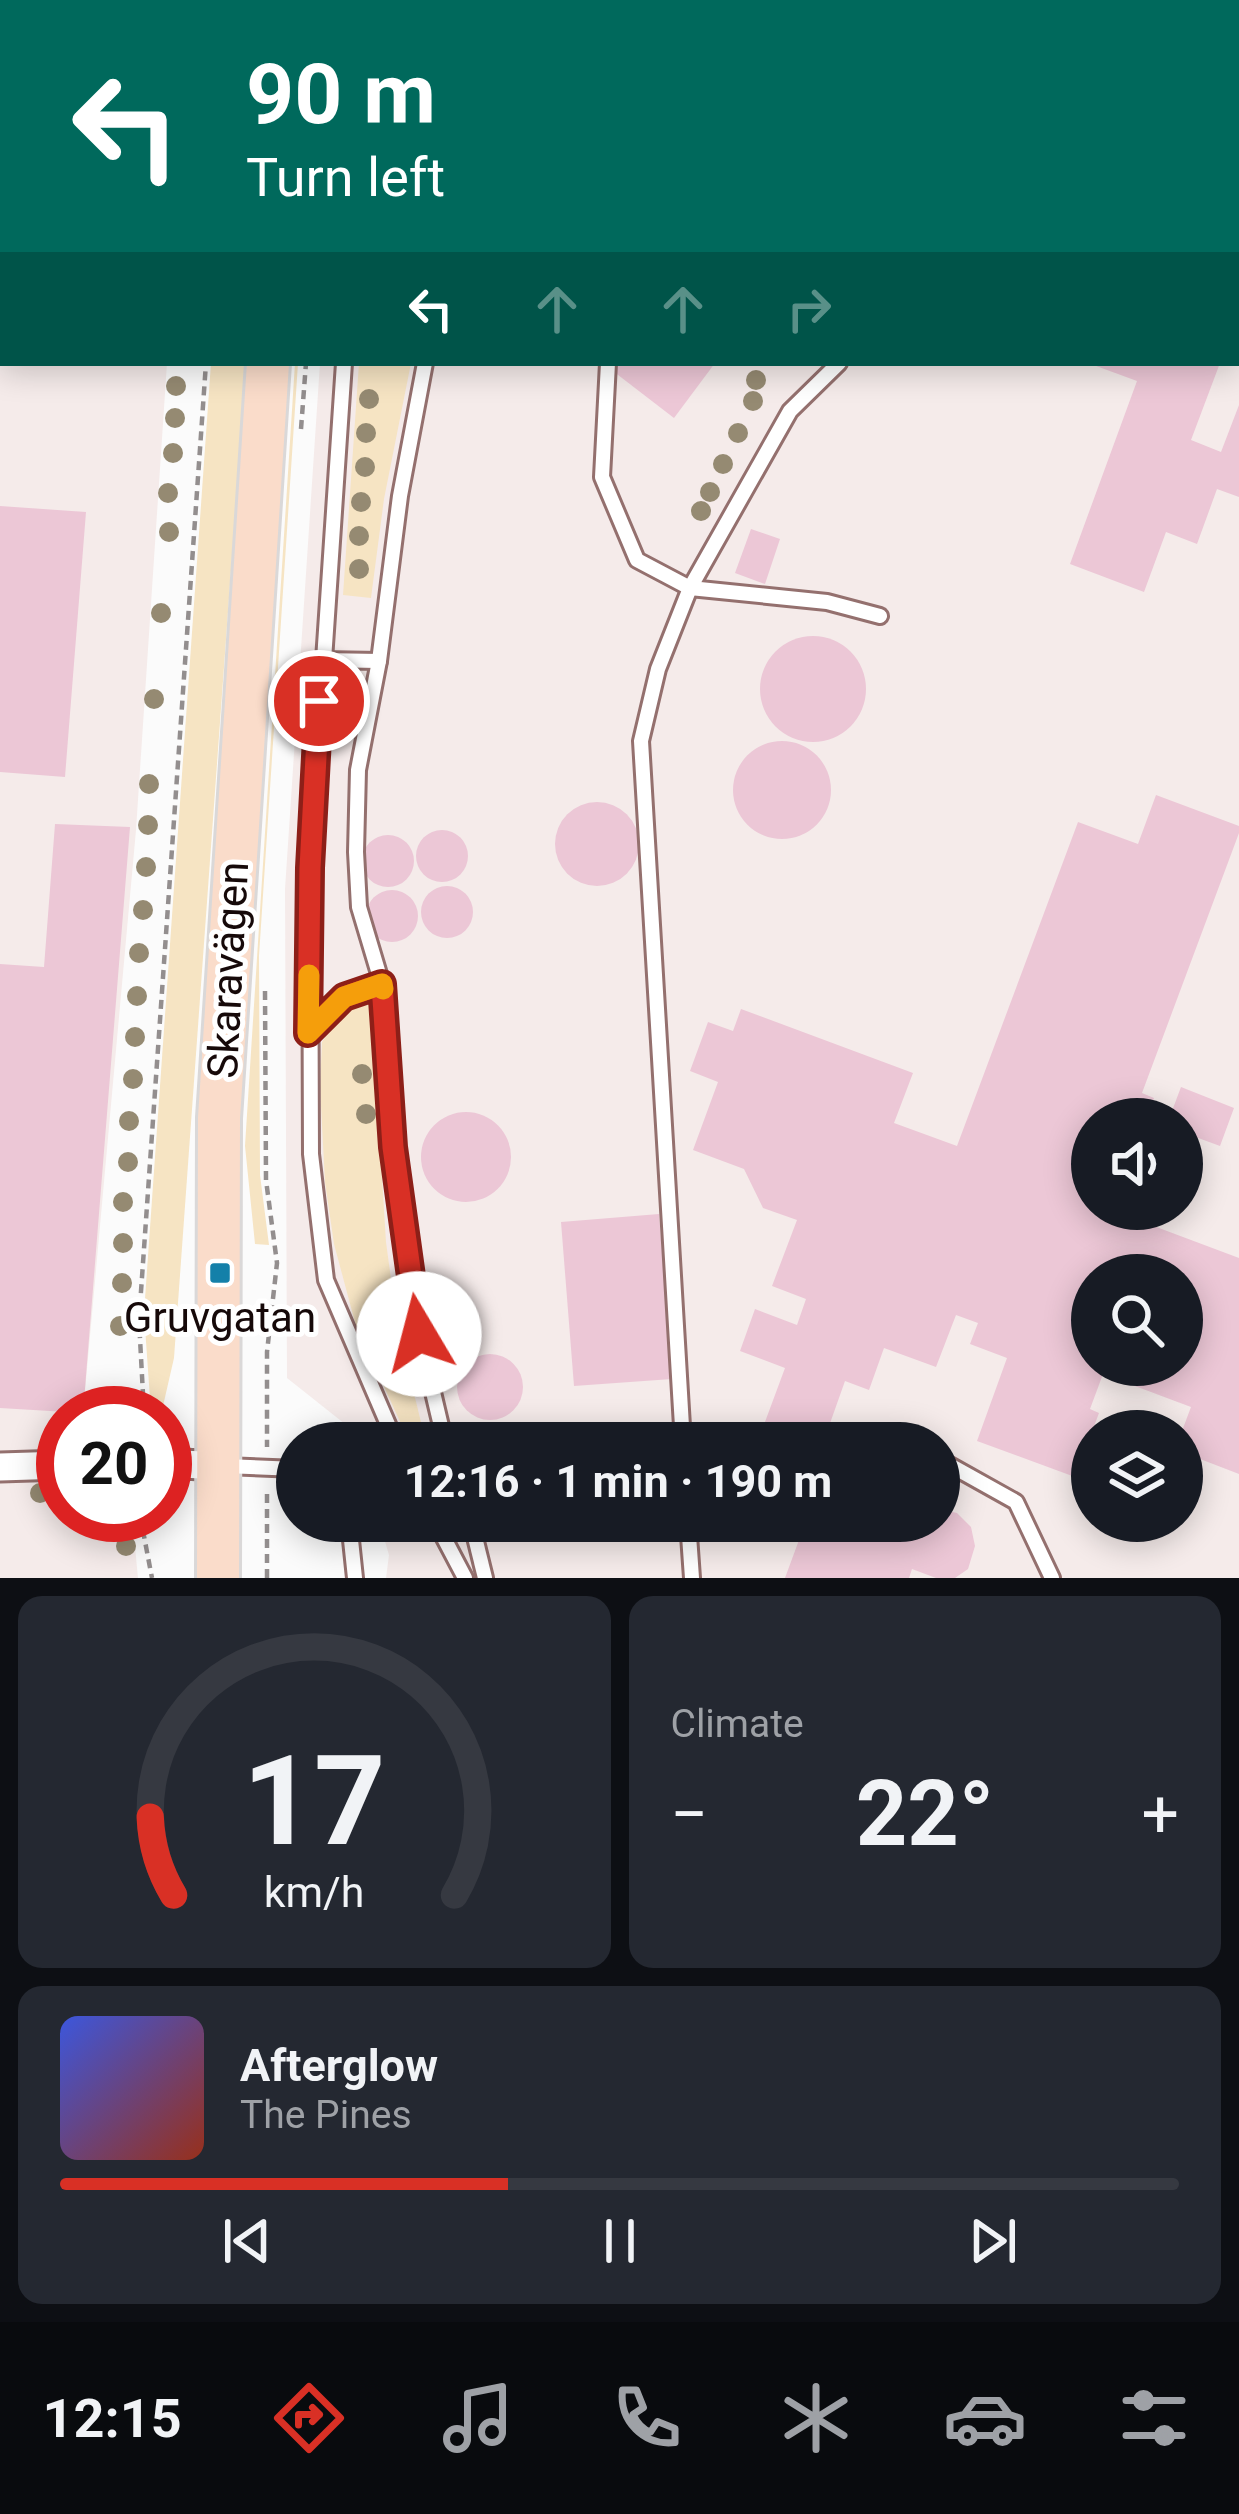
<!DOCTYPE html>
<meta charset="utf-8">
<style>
body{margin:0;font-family:Roboto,sans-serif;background:#242831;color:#f1f3f6;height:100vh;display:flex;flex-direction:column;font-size:45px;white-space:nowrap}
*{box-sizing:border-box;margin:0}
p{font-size:39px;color:#9ea1a6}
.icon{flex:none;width:66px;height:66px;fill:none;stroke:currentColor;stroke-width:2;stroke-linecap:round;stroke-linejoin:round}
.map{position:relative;height:1578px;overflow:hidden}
.panel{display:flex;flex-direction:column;gap:18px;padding:18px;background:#0d0f14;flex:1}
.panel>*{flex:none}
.top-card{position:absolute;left:0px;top:0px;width:1239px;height:366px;box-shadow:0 6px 30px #0003;background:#00695c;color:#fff;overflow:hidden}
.fabs{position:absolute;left:1071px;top:1098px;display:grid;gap:24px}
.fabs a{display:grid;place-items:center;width:132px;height:132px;border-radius:50%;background:#171b24;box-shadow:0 6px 30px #0003;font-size:60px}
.speed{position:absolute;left:36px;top:1386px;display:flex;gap:24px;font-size:60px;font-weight:700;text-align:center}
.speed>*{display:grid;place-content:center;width:156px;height:156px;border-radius:50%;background:#171b24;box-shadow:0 6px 30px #0003;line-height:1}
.speed .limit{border:18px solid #d22;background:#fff;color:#111}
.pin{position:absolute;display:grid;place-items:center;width:102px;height:102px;color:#fff;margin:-51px;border:6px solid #fff;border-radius:50%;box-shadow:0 3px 12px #0007}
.me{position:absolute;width:132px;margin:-66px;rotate:352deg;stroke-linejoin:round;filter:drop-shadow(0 0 9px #0008)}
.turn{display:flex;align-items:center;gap:42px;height:252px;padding:0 48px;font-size:54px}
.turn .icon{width:156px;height:156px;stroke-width:2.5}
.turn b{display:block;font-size:84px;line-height:102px}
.lanes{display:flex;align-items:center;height:114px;padding:0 48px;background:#0003;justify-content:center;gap:60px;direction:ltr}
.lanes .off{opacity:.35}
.big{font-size:90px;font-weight:700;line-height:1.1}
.panel .tile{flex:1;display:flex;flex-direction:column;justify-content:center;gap:18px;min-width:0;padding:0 42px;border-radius:24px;background:#242831}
.panel .dial{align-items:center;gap:0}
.dial svg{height:312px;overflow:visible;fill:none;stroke:#363941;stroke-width:7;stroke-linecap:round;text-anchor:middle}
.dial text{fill:#f1f3f6;stroke:none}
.song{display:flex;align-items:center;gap:36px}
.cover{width:144px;height:144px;border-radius:18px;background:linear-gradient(135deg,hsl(230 70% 55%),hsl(10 70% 35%))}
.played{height:12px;border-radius:6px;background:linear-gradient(90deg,#d93025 40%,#363941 40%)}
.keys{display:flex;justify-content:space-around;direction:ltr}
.heat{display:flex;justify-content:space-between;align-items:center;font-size:66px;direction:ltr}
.panel .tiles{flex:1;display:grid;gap:18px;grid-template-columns:1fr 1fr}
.tile:last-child{grid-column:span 2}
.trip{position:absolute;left:276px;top:1422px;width:684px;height:120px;border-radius:60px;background:#171b24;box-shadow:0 6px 30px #0003;font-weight:700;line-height:120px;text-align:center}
.menu{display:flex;height:192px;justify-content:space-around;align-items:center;background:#090b0e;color:#9ea1a6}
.menu .icon{width:84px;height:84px}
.menu .on{color:#d93025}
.menu b{font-size:54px;color:#f1f3f6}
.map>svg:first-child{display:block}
.built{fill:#f5ebea;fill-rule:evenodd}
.green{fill:#f6e4c3}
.building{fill:#ecc7d6;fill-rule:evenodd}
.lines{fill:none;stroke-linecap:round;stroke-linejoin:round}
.lane-casing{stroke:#94706e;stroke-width:20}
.street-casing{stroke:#94706e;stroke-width:33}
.primary-casing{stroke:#dad8d8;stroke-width:48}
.path{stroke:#938e8e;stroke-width:4.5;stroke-dasharray:9 6;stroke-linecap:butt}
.lane{stroke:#fff;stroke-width:14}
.street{stroke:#fff;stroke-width:27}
.primary{stroke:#fadcca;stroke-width:42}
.tree{fill:#958a72}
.route-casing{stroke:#8d1f18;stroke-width:30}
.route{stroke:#d93025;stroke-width:21}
.slow{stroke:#f59e0b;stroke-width:21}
.poi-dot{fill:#1480a9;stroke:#fff;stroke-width:4.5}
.labels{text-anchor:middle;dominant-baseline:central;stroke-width:10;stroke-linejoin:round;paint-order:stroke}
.street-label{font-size:42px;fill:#160909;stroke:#fff}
.poi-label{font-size:42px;fill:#160909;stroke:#fff}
</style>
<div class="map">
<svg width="1239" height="1578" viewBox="0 0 1239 1578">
<rect width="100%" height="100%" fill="#fbfbfb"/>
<g class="built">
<polygon points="0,0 190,0 3,3 3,363 167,363 136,830 83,1413 63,1413 63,1515 132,1515 138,1578 0,1578"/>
<path d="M344,0h895v1578h-853l3,-23 -10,-34h560v-78h-584l-5,-15 -63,-50 -2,-489 35,-526h916v-360h-892zM1092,1119h90v90h-90zM1092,1275h90v90h-90zM1092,1431h90v90h-90z"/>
</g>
<g class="green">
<polygon points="211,363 246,363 174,1358 163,1406 151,1413 144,1313"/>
<polygon points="295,363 298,363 259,956 260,1175 269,1245 255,1244 245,1146"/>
<polygon points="359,363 411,363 384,499 371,598 343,595"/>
<polygon points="371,1000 386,1242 397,1323 426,1443 410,1443 356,1326 334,1244 325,1182 320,1087 322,1042 341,1014"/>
</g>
<g class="building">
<polygon points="613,363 715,363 674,418 609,368"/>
<polygon points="1088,363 1220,363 1191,440 1221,452 1239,405 1239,497 1217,489 1197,544 1166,532 1144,592 1070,564 1137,381"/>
<polygon points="0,506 86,512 65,777 0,772"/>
<polygon points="751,529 780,539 765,584 735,573"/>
<circle cx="813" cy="689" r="53"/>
<circle cx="782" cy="790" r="49"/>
<path d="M1156,795l83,31v7l-97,260 12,5 -8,21h-54v90h46l-3,10 104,39v216l-57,-22v-21l9,-24 -88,-33 -13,35 9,4 -24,64 -98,-36 30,-83 -37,-14 8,-21 -22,-8 -20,52 -52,-19 -15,42 -24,-9 -22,62h-27l-34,-13 23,-62 -45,-17 15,-42 42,16 9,-26 -34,-13 25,-66 -34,-12 -19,-39 -51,-19 25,-68 -28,-11 18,-49 25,9 8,-22 172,64 -19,50 63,23 121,-324 60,22zM1092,1275h90v90h-90z"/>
<circle cx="597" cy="844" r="42"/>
<polygon points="55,824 130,827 83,1413 0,1408 0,964 44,967"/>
<circle cx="442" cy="856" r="26"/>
<circle cx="388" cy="861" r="26"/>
<circle cx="447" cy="912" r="26"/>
<circle cx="392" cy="916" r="26"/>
<polygon points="1181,1087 1234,1108 1220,1146 1182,1132 1182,1119 1169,1119"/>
<circle cx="466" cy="1157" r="45"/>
<polygon points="659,1214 672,1379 574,1386 561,1222"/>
<circle cx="490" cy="1387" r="33"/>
<polygon points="939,1509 957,1513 971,1527 975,1546 968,1569 955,1578 936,1578 912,1569 909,1578 785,1578 806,1521 939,1521"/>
<polygon points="1100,1521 1166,1521 1155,1535 1133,1542 1111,1535"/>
</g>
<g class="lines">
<defs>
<g id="lane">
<polyline points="819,0 819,3"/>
<polyline points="369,3 369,0"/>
<polyline points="1236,93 1239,91"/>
<polyline points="344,363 310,868 311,1154 326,1280 396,1443"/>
<polyline points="425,363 400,496 379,661 358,770 356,852 359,907 382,984 393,1147 419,1333 445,1443"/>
<polyline points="608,363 602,477 637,560 690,588 827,602 880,616"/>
<polyline points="321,660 379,661"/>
<polyline points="308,1033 345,997 382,984"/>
<polyline points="683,1443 641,741 658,669 690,588 790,411 839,363"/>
<polyline points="939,1459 1016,1502 1052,1578"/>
<polyline points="225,1466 297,1469"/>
<polyline points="349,1521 355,1578"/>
<polyline points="435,1521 465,1578"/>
<polyline points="471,1521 485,1578"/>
<polyline points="688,1521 692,1578"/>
</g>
<g id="street">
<polyline points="165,1463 219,1466"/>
<polyline points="0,1467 63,1465"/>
</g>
<g id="primary">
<polyline points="292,3 292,0"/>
<polyline points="218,1578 219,1118 268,363"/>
</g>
</defs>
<use href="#lane" class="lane-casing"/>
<use href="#street" class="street-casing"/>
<use href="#primary" class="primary-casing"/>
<g class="path">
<polyline points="199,3 199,0"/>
<polyline points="330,3 330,0"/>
<polyline points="301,429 306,363"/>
<polyline points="265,991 266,1180 277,1263 267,1352 267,1447"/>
<polyline points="144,1413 139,1320 206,363"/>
<polyline points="140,1515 152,1578"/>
<polyline points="267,1578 267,1488"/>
</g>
<use href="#lane" class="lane"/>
<use href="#street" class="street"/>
<use href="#primary" class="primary"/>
</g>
<g class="tree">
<circle cx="756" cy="380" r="10"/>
<circle cx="176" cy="386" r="10"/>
<circle cx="369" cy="399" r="10"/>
<circle cx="753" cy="401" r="10"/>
<circle cx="175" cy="418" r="10"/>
<circle cx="366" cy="433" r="10"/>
<circle cx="738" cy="433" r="10"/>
<circle cx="173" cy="453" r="10"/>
<circle cx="723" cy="464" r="10"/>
<circle cx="365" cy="467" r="10"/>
<circle cx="710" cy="492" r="10"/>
<circle cx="168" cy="493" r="10"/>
<circle cx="361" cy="502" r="10"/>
<circle cx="701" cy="511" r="10"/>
<circle cx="169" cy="532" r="10"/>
<circle cx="359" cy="536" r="10"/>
<circle cx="359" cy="569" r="10"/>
<circle cx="161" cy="613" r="10"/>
<circle cx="154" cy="699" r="10"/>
<circle cx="149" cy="784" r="10"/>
<circle cx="148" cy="825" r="10"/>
<circle cx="146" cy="867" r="10"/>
<circle cx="143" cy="910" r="10"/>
<circle cx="139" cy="953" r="10"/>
<circle cx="137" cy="996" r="10"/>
<circle cx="135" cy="1037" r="10"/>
<circle cx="362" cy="1074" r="10"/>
<circle cx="133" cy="1079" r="10"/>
<circle cx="366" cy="1114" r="10"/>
<circle cx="129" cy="1121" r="10"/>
<circle cx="128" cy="1162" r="10"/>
<circle cx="123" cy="1202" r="10"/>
<circle cx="123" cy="1243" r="10"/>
<circle cx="122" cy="1283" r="10"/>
<circle cx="375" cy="1321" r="10"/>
<circle cx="120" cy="1326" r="10"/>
<circle cx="40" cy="1493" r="10"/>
<circle cx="404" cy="1532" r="10"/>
<circle cx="126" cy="1546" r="10"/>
</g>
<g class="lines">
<defs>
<polyline id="route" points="319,701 310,868 308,1033 344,997 382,984 393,1147 419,1334"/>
</defs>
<use href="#route" class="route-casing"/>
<use href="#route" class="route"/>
<polyline class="slow" points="309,975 308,1033 344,997 382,984 383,989"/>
</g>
<rect class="poi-dot" x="208" y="1261" width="24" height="24" rx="6"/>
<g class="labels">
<g class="street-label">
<text transform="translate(228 970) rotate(-87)">Skaravägen</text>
</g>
<g class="poi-label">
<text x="220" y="1317">Gruvgatan</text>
</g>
</g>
</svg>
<div class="fabs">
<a><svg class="icon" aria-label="sound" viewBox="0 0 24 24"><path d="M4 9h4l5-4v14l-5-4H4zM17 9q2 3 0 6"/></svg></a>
<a><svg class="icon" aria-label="search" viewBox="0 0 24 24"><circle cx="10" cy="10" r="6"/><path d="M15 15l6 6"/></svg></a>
<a><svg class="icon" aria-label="layers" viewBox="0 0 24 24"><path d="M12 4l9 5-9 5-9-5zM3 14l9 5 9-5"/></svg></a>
</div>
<div class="speed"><div class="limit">20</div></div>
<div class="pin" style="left:319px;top:701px;background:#d93025"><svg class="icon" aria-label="arrive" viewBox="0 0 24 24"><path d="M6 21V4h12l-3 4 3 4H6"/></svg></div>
<svg class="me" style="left:419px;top:1334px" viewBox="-20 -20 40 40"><circle r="19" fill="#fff"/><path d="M0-13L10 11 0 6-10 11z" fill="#d93025"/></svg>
<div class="trip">12:16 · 1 min · 190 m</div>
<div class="top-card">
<div class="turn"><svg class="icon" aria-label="left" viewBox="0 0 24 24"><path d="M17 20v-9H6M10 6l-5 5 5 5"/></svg><div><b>90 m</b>Turn left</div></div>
<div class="lanes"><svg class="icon" aria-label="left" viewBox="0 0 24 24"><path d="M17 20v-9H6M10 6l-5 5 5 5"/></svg><svg class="icon off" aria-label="ahead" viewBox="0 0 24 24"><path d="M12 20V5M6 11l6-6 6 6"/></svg><svg class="icon off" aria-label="ahead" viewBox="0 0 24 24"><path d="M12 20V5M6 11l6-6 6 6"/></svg><svg class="icon off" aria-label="right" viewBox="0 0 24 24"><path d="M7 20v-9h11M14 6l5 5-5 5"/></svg></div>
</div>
</div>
<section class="panel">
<div class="tiles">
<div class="tile dial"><svg viewBox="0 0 100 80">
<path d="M14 69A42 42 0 1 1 86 69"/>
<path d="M14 69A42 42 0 0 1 8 49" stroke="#d93025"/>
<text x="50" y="56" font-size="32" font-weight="700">17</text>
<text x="50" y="72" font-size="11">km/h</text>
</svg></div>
<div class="tile"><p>Climate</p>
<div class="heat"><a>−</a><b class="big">22°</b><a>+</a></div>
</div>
<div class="tile">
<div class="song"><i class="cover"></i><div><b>Afterglow</b><p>The Pines</p></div></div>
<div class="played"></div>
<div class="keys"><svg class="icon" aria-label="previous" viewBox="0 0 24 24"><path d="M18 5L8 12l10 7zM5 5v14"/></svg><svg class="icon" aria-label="pause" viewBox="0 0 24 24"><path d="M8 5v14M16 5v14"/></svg><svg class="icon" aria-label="next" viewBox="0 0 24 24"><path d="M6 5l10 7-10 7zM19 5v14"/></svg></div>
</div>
</div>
</section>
<nav class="menu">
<b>12:15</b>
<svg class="icon on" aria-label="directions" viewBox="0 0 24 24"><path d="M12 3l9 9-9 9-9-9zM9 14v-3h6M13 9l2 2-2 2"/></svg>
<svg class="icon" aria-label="music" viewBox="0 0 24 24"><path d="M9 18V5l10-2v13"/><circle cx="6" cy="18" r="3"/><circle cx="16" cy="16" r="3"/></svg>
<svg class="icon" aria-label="phone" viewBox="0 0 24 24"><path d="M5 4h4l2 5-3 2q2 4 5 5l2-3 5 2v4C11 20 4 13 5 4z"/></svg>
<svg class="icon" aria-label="climate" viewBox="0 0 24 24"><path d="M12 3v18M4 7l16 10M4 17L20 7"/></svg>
<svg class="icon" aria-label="car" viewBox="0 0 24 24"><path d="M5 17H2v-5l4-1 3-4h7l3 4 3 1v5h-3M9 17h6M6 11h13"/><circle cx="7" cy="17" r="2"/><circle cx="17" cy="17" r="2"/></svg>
<svg class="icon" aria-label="filters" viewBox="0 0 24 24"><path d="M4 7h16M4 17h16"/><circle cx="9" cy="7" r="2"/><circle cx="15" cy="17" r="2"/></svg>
</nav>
